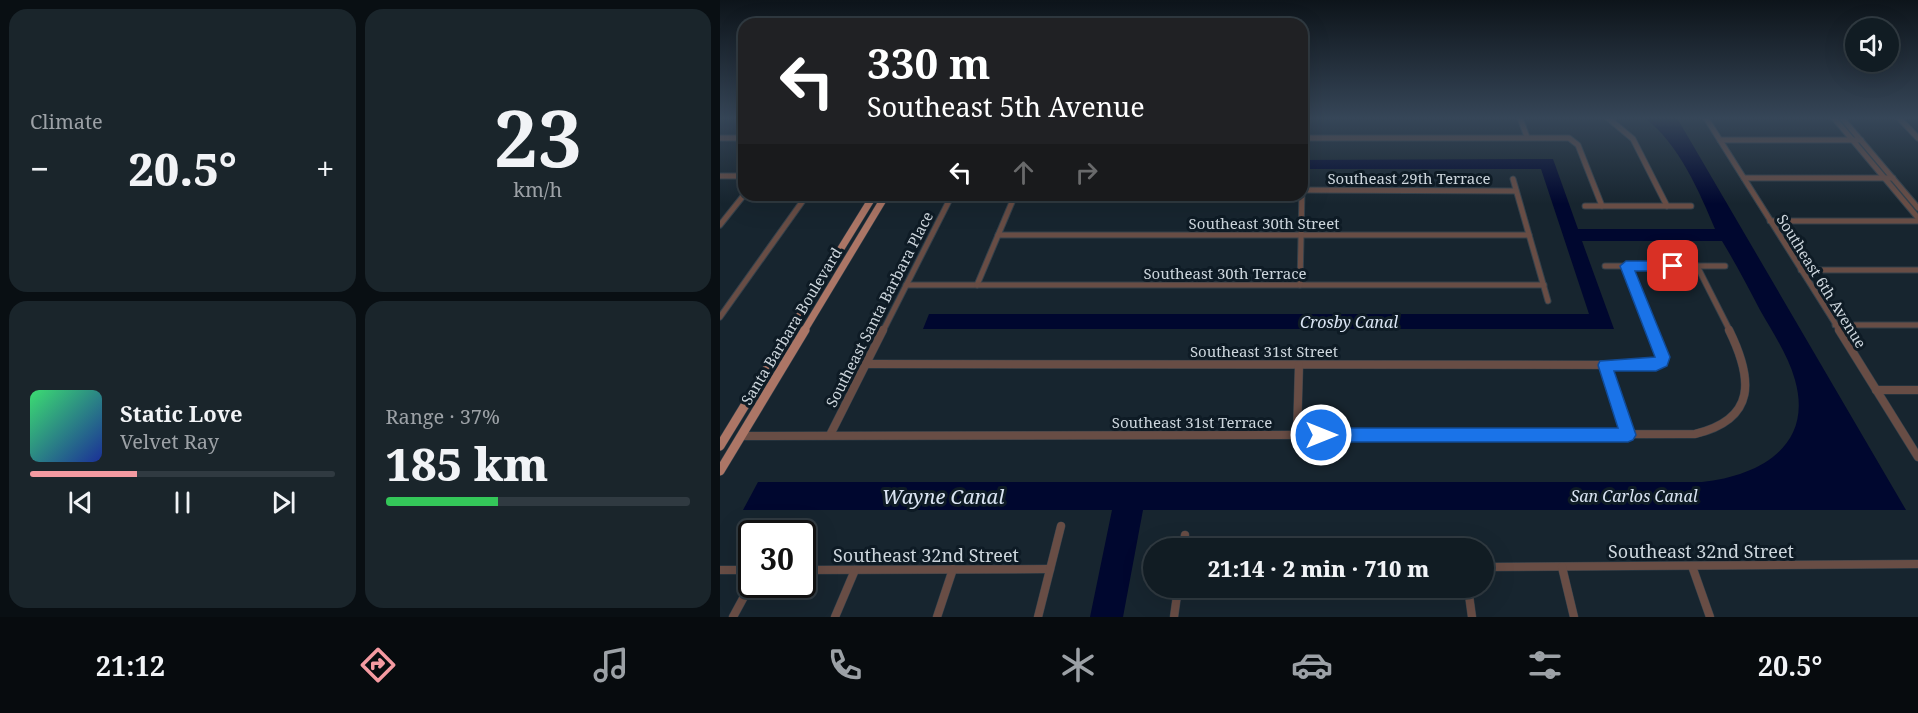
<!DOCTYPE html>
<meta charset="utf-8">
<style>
body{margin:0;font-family:"Noto Serif",serif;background:#1a252b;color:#f1f3f6;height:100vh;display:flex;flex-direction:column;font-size:22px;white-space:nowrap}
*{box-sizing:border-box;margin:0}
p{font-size:20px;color:#9ca1a6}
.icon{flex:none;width:33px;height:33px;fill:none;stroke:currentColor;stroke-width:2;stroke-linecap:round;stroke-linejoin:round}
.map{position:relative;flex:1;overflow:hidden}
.side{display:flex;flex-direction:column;gap:9px;padding:9px;background:#090f13;width:720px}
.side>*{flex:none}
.banner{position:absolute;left:18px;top:18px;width:570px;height:183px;border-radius:18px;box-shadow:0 6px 24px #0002,0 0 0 2px #303a41;background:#202124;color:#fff;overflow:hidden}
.fabs{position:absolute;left:1125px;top:18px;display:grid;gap:12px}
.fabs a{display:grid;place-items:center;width:54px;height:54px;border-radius:50%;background:#111c23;box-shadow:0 6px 24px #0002,0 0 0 2px #303a41;font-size:30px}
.speed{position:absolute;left:18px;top:520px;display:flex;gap:12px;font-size:30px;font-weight:700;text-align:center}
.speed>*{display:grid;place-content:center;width:78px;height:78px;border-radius:50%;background:#111c23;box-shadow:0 6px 24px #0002,0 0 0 2px #303a41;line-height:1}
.speed .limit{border:3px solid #111;border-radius:9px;background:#fff;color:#111}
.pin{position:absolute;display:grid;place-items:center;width:51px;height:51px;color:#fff;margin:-26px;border-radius:12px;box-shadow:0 3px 9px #0006}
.me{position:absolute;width:66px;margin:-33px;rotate:90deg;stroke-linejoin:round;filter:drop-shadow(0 0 4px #0008)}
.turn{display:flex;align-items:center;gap:21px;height:126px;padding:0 30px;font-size:27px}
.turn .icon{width:78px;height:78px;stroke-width:2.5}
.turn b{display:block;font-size:42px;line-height:51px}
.lanes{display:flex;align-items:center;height:57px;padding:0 30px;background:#0003;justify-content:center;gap:30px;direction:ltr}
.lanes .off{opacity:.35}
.big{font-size:45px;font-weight:800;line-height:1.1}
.side .tile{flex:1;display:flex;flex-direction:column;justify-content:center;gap:9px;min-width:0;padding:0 21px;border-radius:18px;background:#1a252b}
.side .dial{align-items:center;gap:0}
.dial b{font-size:78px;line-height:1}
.song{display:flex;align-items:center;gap:18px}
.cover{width:72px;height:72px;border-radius:9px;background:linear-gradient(135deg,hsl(140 70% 55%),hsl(230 70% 35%))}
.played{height:6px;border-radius:3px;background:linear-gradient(90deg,#f49aa1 35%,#303a41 35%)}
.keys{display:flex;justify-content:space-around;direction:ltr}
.heat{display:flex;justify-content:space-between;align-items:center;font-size:33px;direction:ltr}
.charge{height:9px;border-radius:4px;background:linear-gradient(90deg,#34c759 37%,#303a41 0)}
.side .tiles{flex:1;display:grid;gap:9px;grid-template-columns:repeat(2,1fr)}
.trip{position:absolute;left:423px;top:538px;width:351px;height:60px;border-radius:30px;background:#111c23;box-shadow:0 6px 24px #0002,0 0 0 2px #303a41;font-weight:800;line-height:60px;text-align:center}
.menu{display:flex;height:96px;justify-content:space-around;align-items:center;background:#070b0e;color:#9ca1a6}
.menu .icon{width:42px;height:42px}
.menu .active{color:#f49aa1}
.menu b{font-size:27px;color:#f1f3f6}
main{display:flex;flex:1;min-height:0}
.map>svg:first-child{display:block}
.water{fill:#00072f}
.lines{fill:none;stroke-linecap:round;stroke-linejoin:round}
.minor-far1-casing{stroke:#34414b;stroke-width:7}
.minor-casing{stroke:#34414b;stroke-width:9}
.major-far1-casing{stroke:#34414b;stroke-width:8}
.major-casing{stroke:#34414b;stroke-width:10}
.minor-far1{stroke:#684d45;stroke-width:5}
.minor{stroke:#684d45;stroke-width:8}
.major-far1{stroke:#ac7666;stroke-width:7}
.major{stroke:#ac7666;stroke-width:9}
.route{fill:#1a73e8;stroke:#114b97;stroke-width:1.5}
.labels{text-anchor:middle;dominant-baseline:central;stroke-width:6;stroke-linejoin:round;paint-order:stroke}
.street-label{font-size:15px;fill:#cdd6dd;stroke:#0e1b25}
.water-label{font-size:16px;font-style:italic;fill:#dae4f3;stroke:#0e1b25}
.near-street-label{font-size:18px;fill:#cdd6dd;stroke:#0e1b25}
.near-water-label{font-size:20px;font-style:italic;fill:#dae4f3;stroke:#0e1b25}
</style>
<main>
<section class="side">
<div class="tiles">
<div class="tile"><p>Climate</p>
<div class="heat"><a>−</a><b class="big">20.5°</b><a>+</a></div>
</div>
<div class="tile dial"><b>23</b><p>km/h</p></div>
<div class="tile">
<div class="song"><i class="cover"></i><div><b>Static Love</b><p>Velvet Ray</p></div></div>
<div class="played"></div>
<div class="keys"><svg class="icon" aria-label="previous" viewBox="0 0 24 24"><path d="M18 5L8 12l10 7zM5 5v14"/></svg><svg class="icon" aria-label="pause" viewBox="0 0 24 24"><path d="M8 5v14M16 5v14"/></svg><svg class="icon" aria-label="next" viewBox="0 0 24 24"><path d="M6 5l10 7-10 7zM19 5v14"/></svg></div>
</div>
<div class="tile"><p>Range · 37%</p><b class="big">185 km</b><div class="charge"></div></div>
</div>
</section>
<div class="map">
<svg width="1198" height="617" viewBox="0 0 1198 617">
<rect width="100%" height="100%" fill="#17252f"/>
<path class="water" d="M925,118h32l229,392h-763l-20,107h-33l22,-107h-369l15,-28h944c56,-6 112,-35 93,-102 -7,-25 -22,-47 -35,-70 -12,-23 -24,-46 -38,-69h-140l32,88h-691l6,-15h660l-48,-145h-239v-9l251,-1 25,70h137c-15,-36 -36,-85 -70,-111z"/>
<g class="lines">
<defs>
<g id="minor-far1">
<polyline points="800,118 807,137"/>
<polyline points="888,118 913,139 947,206"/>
<polyline points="986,118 1120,331"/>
<polyline points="1114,118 1198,218"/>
<polyline points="1122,118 1198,208"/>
<polyline points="1179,118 1198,138"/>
<polyline points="0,138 24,138"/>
<polyline points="582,138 849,138 858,145 882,206"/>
<polyline points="583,138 584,118"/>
<polyline points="1000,140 1141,140"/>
<polyline points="0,176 24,176"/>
<polyline points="1024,178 1173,178"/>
<polyline points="793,179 828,301"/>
<polyline points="582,190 796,191"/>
<polyline points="84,199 230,199"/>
<polyline points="865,206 971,206"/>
<polyline points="1050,221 1198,221"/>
<polyline points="0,225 24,195"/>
<polyline points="278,235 809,235"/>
<polyline points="885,266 1005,266"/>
<polyline points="906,266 932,331"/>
<polyline points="977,266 1010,331"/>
<polyline points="1081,270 1198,270"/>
<polyline points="186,285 824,285"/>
<polyline points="257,285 295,195"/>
<polyline points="580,285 582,190"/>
<polyline points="0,317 87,195"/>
<polyline points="1115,325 1198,325"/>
<polyline points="163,331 232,195"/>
</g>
<g id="minor">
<polyline points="1119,330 1198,457"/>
<polyline points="146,364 936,365 941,362 942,355 932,330"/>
<polyline points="885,365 908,435"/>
<polyline points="1156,390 1198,390"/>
<polyline points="110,435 163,330"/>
<polyline points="577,435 579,365"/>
<path d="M22,436l953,-2c62,-15 58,-55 34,-104"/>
<polyline points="463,549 465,535"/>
<polyline points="972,566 990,617"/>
<polyline points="764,567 1198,564"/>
<polyline points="842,567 854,617"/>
<polyline points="0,570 32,570"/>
<polyline points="82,570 330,569"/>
<polyline points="748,588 752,617"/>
<polyline points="13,617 32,582"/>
<polyline points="115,617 135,570"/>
<polyline points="217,617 233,569"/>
<polyline points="318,617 341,526"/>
<polyline points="454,617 458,588"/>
</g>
<g id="major-far1">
<polyline points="70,331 154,195"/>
<polyline points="84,331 166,195"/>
</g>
<g id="major">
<polyline points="0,446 71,330"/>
<polyline points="0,471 85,330"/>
</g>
</defs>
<use href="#minor-far1" class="minor-far1-casing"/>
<use href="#minor" class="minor-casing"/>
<use href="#major-far1" class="major-far1-casing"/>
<use href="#major" class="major-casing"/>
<use href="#minor-far1" class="minor-far1"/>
<use href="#minor" class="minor"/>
<use href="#major-far1" class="major-far1"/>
<use href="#major" class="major"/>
</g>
<linearGradient id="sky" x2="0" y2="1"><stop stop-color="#0d141a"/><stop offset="0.58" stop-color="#364658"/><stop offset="1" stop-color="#364658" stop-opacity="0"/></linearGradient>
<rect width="1198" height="204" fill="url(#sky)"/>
<polygon class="route" points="906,261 953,261 960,266 953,271 915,271 950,357 947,366 936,371 894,371 916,435 913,440 908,442 601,442 595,440 593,435 595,430 601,428 898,428 878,365 880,361 935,357 900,266"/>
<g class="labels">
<g class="street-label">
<text x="689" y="178">Southeast 29th Terrace</text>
<text x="544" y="223">Southeast 30th Street</text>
<text x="505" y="273">Southeast 30th Terrace</text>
<text transform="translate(1102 281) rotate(58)">Southeast 6th Avenue</text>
<text transform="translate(159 309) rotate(-63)">Southeast Santa Barbara Place</text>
<text transform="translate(71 326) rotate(-59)">Santa Barbara Boulevard</text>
<text x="544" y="351">Southeast 31st Street</text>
<text x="472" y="422">Southeast 31st Terrace</text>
</g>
<g class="water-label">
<text x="629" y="322">Crosby Canal</text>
<text x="914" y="496">San Carlos Canal</text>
</g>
<g class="near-street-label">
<text x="981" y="551">Southeast 32nd Street</text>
<text x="206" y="555">Southeast 32nd Street</text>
</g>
<g class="near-water-label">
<text x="223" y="496">Wayne Canal</text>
</g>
</g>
</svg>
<div class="fabs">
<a><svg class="icon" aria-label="sound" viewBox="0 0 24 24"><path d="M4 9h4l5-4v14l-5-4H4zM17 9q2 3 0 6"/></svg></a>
</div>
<div class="speed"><div class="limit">30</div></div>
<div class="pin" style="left:953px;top:266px;background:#d93025"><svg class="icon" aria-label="arrive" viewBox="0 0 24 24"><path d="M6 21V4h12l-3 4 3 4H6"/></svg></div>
<svg class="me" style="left:601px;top:435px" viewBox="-20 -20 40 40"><circle r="17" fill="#1a73e8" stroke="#fff" stroke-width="3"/><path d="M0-11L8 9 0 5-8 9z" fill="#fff"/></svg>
<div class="trip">21:14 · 2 min · 710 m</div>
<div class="banner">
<div class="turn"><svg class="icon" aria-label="left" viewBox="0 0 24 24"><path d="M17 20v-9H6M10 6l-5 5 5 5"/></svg><div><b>330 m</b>Southeast 5th Avenue</div></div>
<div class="lanes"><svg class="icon" aria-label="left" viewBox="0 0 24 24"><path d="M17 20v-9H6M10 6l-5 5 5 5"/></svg><svg class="icon off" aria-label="ahead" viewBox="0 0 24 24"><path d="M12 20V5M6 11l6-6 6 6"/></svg><svg class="icon off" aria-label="right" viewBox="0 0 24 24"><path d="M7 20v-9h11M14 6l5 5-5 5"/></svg></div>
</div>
</div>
</main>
<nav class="menu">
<b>21:12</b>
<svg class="icon active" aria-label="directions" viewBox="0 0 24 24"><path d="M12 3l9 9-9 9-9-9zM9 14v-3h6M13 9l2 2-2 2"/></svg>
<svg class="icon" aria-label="music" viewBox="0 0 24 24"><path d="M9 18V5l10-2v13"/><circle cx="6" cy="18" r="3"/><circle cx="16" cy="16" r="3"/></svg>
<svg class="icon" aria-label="phone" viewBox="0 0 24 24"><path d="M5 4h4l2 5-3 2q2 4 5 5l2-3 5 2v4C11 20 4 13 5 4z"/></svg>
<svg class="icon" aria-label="climate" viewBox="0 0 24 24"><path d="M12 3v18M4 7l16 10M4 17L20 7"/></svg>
<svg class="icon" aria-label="car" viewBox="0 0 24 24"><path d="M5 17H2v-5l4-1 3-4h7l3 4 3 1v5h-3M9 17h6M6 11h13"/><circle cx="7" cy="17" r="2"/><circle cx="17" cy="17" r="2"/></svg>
<svg class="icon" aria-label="filters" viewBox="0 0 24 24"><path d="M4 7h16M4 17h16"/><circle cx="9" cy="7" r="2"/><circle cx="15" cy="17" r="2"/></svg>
<b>20.5°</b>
</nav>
